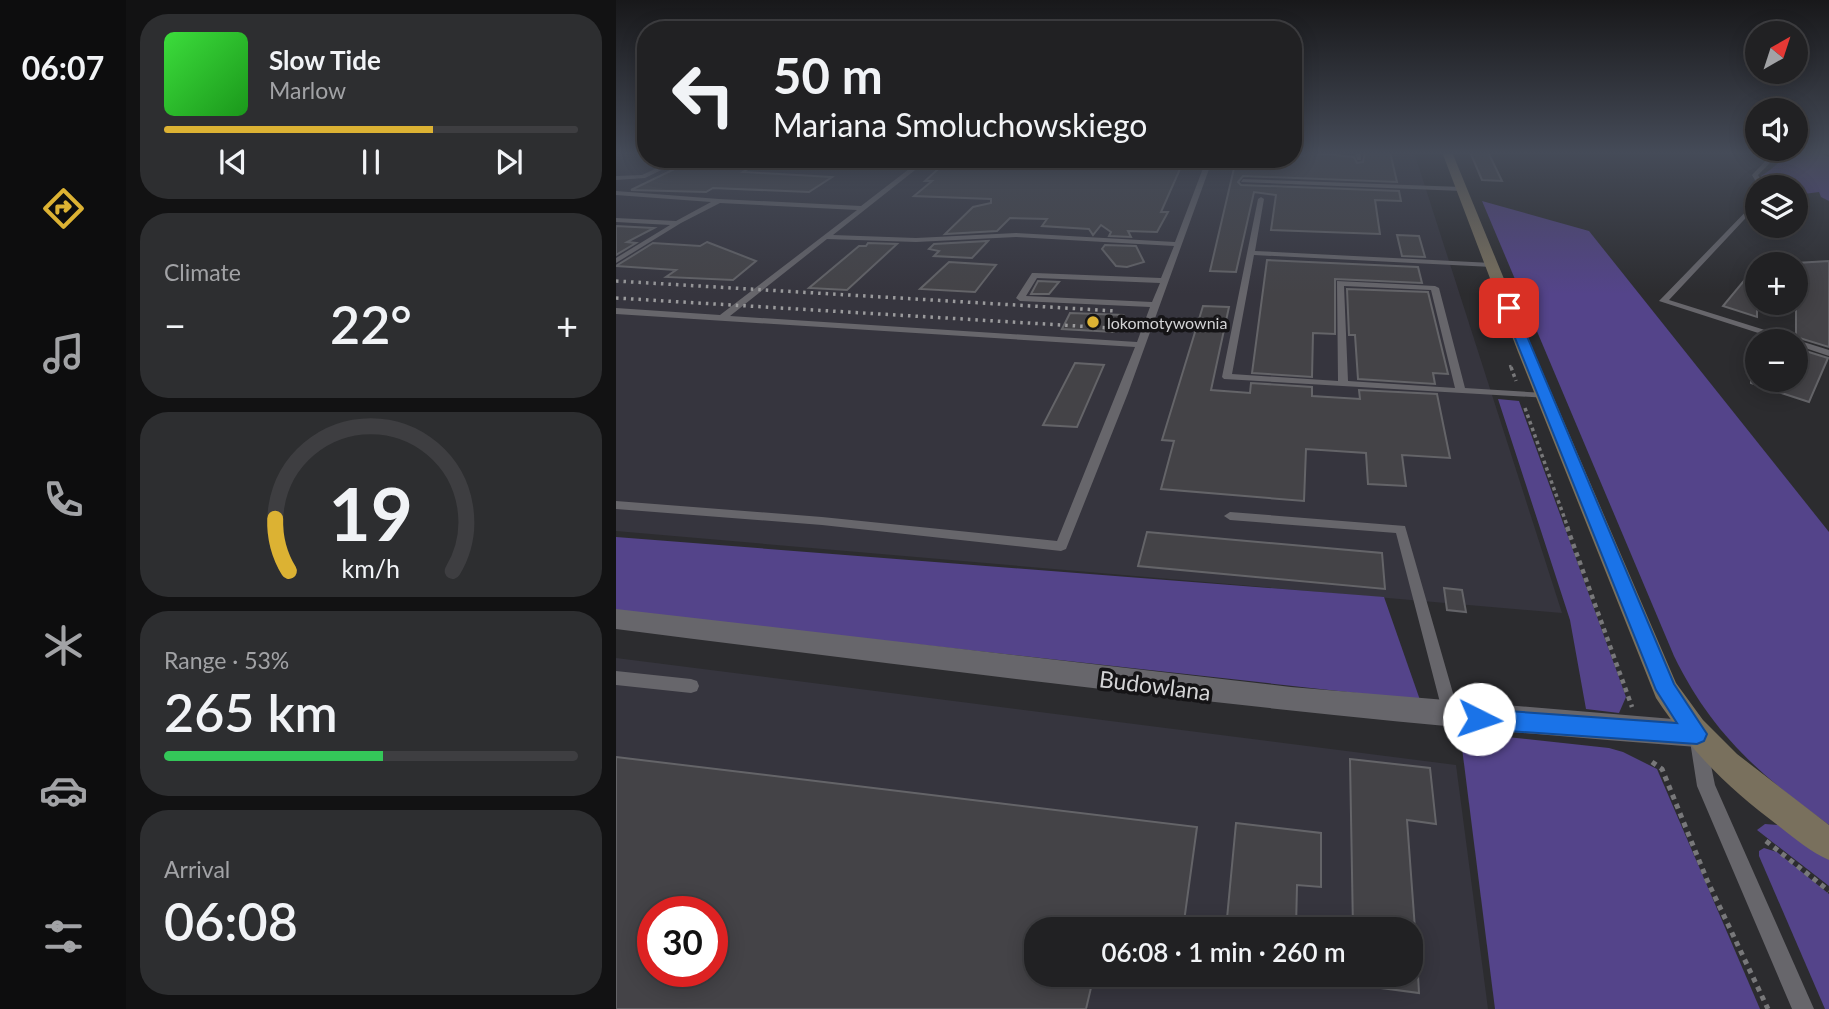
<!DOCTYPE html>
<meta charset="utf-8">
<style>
body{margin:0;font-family:Lato,sans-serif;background:#2d2e30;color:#f1f3f6;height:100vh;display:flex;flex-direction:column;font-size:26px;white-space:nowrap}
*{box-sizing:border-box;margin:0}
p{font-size:23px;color:#a2a3a6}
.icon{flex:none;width:38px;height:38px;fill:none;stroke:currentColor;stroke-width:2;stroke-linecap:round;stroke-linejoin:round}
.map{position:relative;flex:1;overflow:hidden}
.panel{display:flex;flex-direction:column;gap:14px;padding:14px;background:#121213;width:490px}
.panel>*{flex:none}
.guide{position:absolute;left:21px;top:21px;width:665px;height:147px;border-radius:28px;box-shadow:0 4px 18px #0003,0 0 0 2px #3e3e41;background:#212123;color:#f1f3f6;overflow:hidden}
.needle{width:46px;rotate:39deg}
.controls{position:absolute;left:1129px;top:21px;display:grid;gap:14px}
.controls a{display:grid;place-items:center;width:63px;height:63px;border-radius:50%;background:#212123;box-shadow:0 4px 18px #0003,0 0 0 2px #3e3e41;font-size:35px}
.speed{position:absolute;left:21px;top:896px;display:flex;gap:14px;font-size:35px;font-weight:700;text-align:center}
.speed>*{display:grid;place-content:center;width:91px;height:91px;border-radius:50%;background:#212123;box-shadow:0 4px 18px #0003,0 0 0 2px #3e3e41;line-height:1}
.speed .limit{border:10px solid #d22;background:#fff;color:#111}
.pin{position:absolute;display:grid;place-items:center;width:60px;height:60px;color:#fff;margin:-30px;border-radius:14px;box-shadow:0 4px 10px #0006}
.me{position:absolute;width:77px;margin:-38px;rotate:94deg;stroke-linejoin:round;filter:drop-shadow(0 0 5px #0008)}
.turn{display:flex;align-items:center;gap:24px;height:147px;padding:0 21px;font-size:32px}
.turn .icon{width:91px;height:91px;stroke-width:2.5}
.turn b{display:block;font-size:49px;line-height:60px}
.big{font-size:52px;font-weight:600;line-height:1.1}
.panel .card{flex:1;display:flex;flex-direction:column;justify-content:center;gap:10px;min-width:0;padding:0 24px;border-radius:28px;background:#2d2e30}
.panel .dial{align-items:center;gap:0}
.dial svg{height:182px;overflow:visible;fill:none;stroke:#3e3e41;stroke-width:7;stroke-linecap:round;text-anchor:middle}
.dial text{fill:#f1f3f6;stroke:none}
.song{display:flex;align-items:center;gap:21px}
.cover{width:84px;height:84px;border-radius:10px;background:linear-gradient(135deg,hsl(120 70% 55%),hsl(120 70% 35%))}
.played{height:7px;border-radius:4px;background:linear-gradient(90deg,#dcb233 65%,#3e3e41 65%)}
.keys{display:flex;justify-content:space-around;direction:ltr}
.heat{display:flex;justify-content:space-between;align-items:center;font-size:38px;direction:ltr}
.charge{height:10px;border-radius:5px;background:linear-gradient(90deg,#34c759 53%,#3e3e41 0)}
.trip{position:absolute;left:408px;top:917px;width:399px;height:70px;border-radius:28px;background:#212123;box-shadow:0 4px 18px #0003,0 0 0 2px #3e3e41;font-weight:600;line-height:70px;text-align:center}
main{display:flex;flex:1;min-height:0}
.tab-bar{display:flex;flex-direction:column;width:126px;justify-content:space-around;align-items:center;background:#0d0d0e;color:#a2a3a6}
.tab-bar .icon{width:49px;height:49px}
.tab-bar .on{color:#dcb233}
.tab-bar b{font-size:32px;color:#f1f3f6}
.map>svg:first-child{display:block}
.built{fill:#36353e;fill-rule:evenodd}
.green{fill:#54448a}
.building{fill:#444347;stroke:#646468;stroke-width:2;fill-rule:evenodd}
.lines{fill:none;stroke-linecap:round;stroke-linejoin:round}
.path-far3{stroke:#78787a;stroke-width:2.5;stroke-dasharray:2.5 2.5;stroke-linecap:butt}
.path-far2{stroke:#78787a;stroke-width:3.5;stroke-dasharray:3.5 3.5;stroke-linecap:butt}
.path-far1{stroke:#78787a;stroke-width:4.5;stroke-dasharray:4.5 4.5;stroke-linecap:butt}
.path{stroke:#78787a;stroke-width:5;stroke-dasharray:5 5;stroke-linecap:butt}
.lane{fill:#67666b;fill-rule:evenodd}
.street{fill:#67666b;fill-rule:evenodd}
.secondary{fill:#79705d;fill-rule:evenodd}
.rail{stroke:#9a9a9c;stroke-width:3.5;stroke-dasharray:2.5 5;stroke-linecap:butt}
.route{fill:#1a73e8;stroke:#114b97;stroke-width:2}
.poi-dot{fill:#dcb233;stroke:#151416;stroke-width:2.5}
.labels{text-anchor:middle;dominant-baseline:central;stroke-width:7;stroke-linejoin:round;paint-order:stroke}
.far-poi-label{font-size:16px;fill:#d3d3d5;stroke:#151416;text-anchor:start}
.near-street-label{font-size:23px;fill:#d3d3d5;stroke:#151416}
</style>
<main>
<nav class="tab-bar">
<b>06:07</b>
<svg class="icon on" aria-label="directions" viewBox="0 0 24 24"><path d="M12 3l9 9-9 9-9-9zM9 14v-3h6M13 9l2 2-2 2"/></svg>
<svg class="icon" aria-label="music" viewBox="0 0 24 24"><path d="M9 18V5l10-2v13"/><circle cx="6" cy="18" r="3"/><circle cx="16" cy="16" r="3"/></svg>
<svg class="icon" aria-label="phone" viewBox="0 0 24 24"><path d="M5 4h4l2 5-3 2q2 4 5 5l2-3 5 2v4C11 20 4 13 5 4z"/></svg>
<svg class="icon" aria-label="climate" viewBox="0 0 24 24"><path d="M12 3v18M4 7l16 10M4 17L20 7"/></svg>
<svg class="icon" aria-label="car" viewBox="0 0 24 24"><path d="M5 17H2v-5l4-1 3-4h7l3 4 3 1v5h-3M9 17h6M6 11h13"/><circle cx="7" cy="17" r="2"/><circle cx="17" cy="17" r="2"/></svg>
<svg class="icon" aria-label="filters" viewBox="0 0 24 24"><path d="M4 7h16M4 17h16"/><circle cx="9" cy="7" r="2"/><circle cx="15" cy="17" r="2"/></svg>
</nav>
<section class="panel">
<div class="card">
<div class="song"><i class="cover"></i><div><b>Slow Tide</b><p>Marlow</p></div></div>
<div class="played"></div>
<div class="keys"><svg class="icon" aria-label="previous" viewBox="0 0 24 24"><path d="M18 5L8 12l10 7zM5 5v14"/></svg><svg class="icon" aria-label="pause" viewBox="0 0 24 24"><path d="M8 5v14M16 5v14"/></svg><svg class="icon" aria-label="next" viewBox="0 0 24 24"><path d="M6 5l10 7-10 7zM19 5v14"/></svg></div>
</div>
<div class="card"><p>Climate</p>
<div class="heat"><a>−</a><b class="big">22°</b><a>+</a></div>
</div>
<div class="card dial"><svg viewBox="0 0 100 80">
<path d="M14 69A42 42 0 1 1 86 69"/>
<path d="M14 69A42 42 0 0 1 8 46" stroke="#dcb233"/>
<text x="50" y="56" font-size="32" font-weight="700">19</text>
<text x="50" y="72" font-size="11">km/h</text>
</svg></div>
<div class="card"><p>Range · 53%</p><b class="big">265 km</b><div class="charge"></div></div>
<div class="card"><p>Arrival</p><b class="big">06:08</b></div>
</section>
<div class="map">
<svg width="1213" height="1009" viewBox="0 0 1213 1009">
<rect width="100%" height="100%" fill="#2c2c2f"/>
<g class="built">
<polygon points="0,152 30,152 30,159 677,159 677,152 798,152 946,613 0,531"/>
<path d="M0,658l840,107 32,244h-872zM37,912h59v59h-59zM420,929h374v46h-374z"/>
</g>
<g class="green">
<path d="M1174,152h26l13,5v44l-8,-4 -2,-5 -23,3v-8h-28l-7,-11c12,-7 19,-15 29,-24z"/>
<path d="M866,201l107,30 240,301v293c-69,-50 -117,-91 -155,-169z"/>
<polygon points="882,399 903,401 1010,697 1003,713 970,709 954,620"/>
<polygon points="0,537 768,597 804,700 0,611"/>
<polygon points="844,732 993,748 1007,752 1041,769 1144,1009 879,1009"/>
<polygon points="1149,824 1162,825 1213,858 1213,886 1141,830"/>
<polygon points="1148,848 1161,852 1213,894 1213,1009 1209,1009 1143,856 1143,851"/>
</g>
<g class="building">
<polygon points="688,152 738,157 741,163 747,162 749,152 774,152 781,182 627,176 622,182 625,185 783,191 785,201 759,200 764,234 655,230 660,195 638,192 620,272 594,271 619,164 641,165 642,159 677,159 677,156 688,156"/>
<polygon points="854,152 872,152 886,181 866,180"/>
<polygon points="79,159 146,161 127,172 216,177 193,192 97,188 90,192 15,190"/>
<polygon points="331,161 437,162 564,169 545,212 552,212 541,232 512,231 515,237 493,236 495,232 485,225 477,235 473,229 426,226 431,219 394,218 381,231 329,234 357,207 375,203 375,199 298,196 316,181 309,181"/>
<polygon points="0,226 38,228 11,242 20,243 0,255"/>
<polygon points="781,235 803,236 809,257 786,256"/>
<polygon points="372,241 356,258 318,256 323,251 313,249 318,244"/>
<polygon points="91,242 140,261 117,280 50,277 60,270 0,266 37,243 84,246"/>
<polygon points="252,243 281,244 231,290 193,288 243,246 250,246"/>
<polygon points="489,245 520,246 528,262 511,267 500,266 486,249"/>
<polygon points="651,260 802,267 806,283 719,279 719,334 697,333 696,377 636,373"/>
<polygon points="1213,261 1213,347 1180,337 1180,263"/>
<polygon points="333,262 380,265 359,292 304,289"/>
<polygon points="1141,265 1141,317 1107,306"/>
<polygon points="422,281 443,282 433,294 415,294"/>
<polygon points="731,289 812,292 832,374 817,373 819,384 742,379 739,335 733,335"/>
<polygon points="587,306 613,307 595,390 634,393 635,383 696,387 696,396 744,399 743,390 821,394 834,458 786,455 790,486 752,484 750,453 690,449 688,501 545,489 558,441 546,440"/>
<polygon points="454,313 507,315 498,332 446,329"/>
<polygon points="1180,348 1212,358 1193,402 1135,383 1135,380 1180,380"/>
<polygon points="459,363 488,365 461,427 427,425"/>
<polygon points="531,532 766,553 769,589 522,566"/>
<polygon points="828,588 846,590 850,612 831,610"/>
<path d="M0,757l581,70 -14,102 -61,-8 -1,8h-85v46h58l-8,34h-470zM37,912h59v59h-59z"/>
<polygon points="734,759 814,768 820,824 791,820 799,929 737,929"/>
<polygon points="620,823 705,833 705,887 681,885 680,929 610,929"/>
<polygon points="743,975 802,975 803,993 743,985"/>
</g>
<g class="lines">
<polyline class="path-far3" points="894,365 895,369"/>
<g class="path-far2">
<polyline points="895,367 900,381"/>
<polyline points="909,408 952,528"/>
</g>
<polyline class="path-far1" points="951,527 1016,707"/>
<g class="path">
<polyline points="1036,762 1046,769 1091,880 1152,1009"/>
<polyline points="1150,841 1213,891"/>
</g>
<g class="lane">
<polygon points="739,152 745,152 745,160 741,160"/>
<polygon points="1158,152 1165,152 1142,175 1149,187 1143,187 1136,175"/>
<polygon points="1208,152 1213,152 1213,155"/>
<polygon points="60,159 68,159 29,178 0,180 0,176 26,175"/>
<path d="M306,159h7l-96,76 83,3 100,-5 159,9 30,-79 -40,-4h44l3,2 -84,232 -62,156 -5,2 -239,-26 -206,-16v-8l206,16 235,24 78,-194 -519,-33v-6l104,7 137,-105 -137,-7 -39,20 -65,40v-5l54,-33 -54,-3v-4l60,3 35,-19 -95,-7v-4l103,8 142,7zM400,237l158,9 -13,32 -126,-5h-3l-16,25 4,3 130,6 -13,35 -407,-26 97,-77 89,3zM421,278l123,5 -8,19 -126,-6z"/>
<polygon points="627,179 846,187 849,189 846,191 625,182"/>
<path d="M645,197l3,2 -9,52 237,12 4,2 -4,2 -238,-12 -22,119 106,7 -1,-100 98,5 4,2 26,100 79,5 5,3 -1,2 -324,-19 -2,-2 36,-178zM728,286l87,4 24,98 -107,-7z"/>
<polygon points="1141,200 1141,206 1053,300 1213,350 1213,356 1180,345 1180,341 1167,341 1043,301"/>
<polygon points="614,512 789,526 843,714 841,719 835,721 829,719 827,714 780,533 614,520 608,516"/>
<polygon points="0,671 75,679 81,681 83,686 81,691 75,693 0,685"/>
<polygon points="1082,733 1088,735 1090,741 1099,785 1198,1009 1176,1009 1081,786 1074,741 1076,735"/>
</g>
<path class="street" d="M0,609l675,78 406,34 10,4 4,9 -4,9 -10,4c-362,-26 -721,-72 -1081,-118z"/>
<path class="secondary" d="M826,152h10l82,200 142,331 27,37 34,34 92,71v35c-18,-8 -34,-21 -49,-33 -54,-41 -86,-72 -124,-129l-138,-346z"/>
<g class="rail">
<polyline points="0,281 499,311"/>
<polyline points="0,298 495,328"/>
</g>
</g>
<linearGradient id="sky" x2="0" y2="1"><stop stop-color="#18181a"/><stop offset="0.52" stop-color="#454b58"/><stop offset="1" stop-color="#454b58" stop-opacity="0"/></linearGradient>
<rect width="1213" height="294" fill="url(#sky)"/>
<polygon class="route" points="889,306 899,308 1058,684 1091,734 1088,741 1081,744 863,729 855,726 852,719 855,712 863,709 1061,723 1040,690 887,308"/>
<circle class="poi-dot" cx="477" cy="322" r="7"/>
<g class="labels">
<g class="far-poi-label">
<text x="491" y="322">lokomotywownia</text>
</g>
<g class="near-street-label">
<text transform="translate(539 685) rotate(7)">Budowlana</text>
</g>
</g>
</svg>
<div class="controls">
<a><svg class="needle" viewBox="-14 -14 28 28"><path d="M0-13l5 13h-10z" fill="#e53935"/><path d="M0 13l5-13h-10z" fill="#a2a3a6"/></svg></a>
<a><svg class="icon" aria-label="sound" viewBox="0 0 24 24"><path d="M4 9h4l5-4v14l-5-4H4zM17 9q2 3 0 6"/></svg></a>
<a><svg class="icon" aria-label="layers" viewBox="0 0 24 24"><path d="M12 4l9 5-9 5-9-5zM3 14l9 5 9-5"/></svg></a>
<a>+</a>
<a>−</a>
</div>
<div class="speed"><div class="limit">30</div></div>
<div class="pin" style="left:893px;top:308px;background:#d93025"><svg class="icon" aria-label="arrive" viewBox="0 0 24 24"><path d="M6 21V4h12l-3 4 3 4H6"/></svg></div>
<svg class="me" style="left:863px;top:719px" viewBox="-20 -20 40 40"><circle r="19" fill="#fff"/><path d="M0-13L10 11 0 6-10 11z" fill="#1a73e8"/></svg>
<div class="trip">06:08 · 1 min · 260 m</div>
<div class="guide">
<div class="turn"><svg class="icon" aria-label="left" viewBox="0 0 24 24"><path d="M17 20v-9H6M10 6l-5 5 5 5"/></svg><div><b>50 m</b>Mariana Smoluchowskiego</div></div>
</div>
</div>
</main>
